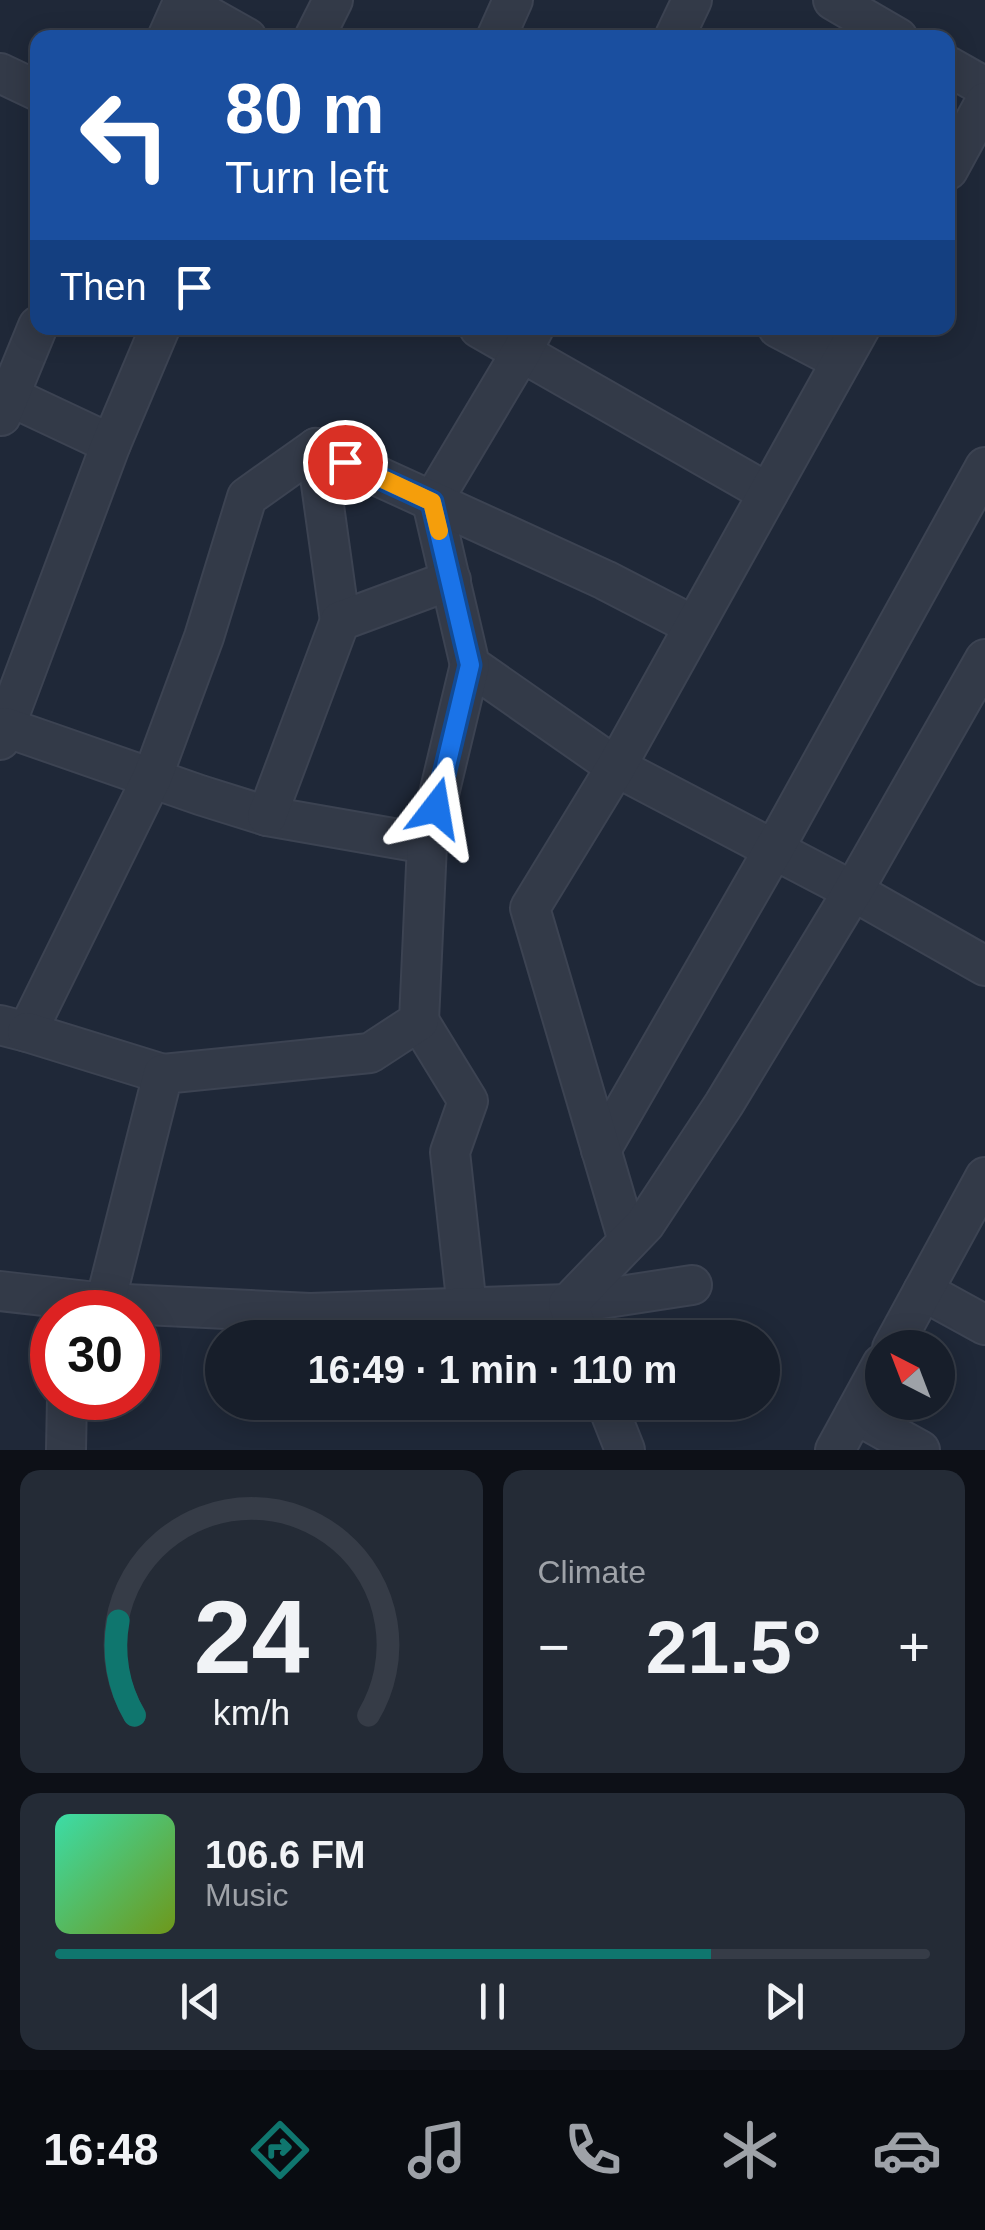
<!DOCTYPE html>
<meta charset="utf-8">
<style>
body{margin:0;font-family:Arial,sans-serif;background:#242b36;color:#f1f3f6;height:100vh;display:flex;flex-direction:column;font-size:38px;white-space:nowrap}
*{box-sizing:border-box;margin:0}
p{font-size:32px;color:#9ea2a8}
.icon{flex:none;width:55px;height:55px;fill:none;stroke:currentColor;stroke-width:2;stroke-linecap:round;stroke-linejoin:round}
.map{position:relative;height:1450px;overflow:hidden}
.side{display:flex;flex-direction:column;gap:20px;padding:20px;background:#0d1017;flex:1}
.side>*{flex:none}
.guide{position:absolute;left:30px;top:30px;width:925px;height:305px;border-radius:20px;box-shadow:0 5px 25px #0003,0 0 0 2px #363c47;background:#1a4fa0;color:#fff;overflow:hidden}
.needle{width:65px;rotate:318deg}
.tools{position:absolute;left:865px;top:1330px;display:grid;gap:20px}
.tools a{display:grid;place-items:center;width:90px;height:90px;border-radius:50%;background:#171e2a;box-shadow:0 5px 25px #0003,0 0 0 2px #363c47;font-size:50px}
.speed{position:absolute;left:30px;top:1290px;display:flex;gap:20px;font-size:50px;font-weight:700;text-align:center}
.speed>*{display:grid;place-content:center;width:130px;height:130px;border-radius:50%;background:#171e2a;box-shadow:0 5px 25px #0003,0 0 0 2px #363c47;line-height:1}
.speed .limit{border:15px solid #d22;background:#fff;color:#111}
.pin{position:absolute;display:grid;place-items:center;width:85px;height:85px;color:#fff;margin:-42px;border:5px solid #fff;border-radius:50%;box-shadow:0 2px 10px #0007}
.me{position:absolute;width:110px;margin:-55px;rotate:14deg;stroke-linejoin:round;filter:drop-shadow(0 0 8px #0008)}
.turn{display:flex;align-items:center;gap:35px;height:210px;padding:0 30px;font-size:45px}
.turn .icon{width:130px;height:130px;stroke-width:2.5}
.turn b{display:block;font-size:70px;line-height:85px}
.then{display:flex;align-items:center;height:95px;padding:0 30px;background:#0003;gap:20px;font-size:38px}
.big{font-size:75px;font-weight:800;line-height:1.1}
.side .card{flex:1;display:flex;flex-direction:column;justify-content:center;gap:15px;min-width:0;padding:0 35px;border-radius:20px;background:#242b36}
.side .dial{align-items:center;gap:0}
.dial svg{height:260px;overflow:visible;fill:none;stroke:#363c47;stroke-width:7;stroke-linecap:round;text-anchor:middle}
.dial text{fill:#f1f3f6;stroke:none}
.song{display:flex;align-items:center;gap:30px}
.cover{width:120px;height:120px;border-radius:15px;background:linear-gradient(135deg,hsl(160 70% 55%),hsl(80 70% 35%))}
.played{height:10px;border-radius:5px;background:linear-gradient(90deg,#0f766e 75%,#363c47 75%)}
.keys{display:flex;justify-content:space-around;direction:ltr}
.heat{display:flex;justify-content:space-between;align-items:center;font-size:55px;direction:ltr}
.side .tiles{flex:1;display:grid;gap:20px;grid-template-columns:1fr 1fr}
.card:last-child{grid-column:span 2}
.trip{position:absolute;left:205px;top:1320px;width:575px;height:100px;border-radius:50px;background:#171e2a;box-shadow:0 5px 25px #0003,0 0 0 2px #363c47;font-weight:800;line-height:100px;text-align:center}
.dock{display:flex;height:160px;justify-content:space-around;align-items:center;background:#090c11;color:#9ea2a8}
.dock .icon{width:70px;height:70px}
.dock .current{color:#0f766e}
.dock b{font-size:45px;color:#f1f3f6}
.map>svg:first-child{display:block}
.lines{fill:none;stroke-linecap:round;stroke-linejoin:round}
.minor-casing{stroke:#3c4352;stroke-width:42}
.minor{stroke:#333a48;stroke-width:38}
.route-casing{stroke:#114b97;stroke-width:25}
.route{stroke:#1a73e8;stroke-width:18}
.slow{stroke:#f59e0b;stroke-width:18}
</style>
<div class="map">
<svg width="985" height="1450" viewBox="0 0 985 1450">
<rect width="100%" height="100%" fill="#1f2838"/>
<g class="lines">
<defs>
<g id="minor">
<polyline points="833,0 898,38"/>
<polyline points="167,38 183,2 247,38"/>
<polyline points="314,38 333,0"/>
<polyline points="496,38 513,0"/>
<polyline points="674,38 692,0"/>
<polyline points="948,66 985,87"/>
<polyline points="0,73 38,91"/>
<polyline points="948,170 985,102"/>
<polyline points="479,328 768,493"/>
<polyline points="534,328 522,351 432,502 470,665 616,767 853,891 985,966"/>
<polyline points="778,328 841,361"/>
<polyline points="9,396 111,444"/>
<polyline points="1,416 38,326"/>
<polyline points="316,448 340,621"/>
<polyline points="5,727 111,444 160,328"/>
<polyline points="0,740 5,727 200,795 267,816 427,844 470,665"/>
<polyline points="267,816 340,621 451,580"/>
<polyline points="419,1021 468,1101 450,1152 467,1308"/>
<polyline points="0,1025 27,1032 152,778 204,637 247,497 316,448 605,580 694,626"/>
<polyline points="27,1032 163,1074"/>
<polyline points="601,1150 774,849 985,467"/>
<polyline points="628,1241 530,908 616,767 860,328"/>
<polyline points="0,1291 105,1303 310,1313 568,1304 692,1285"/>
<polyline points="923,1291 985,1325"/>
<polyline points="105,1303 163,1074 370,1053 419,1021 427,844"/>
<polyline points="581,1338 568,1304 645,1224 724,1104 853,891 985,659"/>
<polyline points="892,1348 985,1177"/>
<polyline points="606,1402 625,1450"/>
<polyline points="855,1414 920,1450"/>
<polyline points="66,1450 67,1398"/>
<polyline points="835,1450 882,1364"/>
</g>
</defs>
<use href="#minor" class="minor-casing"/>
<use href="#minor" class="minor"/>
</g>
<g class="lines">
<defs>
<polyline id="route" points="345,462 432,502 470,665 436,808"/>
</defs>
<use href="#route" class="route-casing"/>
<use href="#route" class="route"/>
<polyline class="slow" points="385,480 432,502 439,531"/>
</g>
</svg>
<div class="tools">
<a><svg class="needle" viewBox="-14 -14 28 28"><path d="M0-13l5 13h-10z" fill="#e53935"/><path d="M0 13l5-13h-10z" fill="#9ea2a8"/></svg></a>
</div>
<div class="speed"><div class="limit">30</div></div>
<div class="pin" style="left:345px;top:462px;background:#d93025"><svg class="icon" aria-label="arrive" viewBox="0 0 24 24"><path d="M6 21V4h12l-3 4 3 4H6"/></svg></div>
<svg class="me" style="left:436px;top:808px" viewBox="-20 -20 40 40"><path d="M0-17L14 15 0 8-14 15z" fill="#1a73e8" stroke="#fff" stroke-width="4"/></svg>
<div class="trip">16:49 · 1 min · 110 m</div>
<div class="guide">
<div class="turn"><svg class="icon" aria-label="left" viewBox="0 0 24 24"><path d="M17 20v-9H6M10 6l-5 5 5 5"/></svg><div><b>80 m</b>Turn left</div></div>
<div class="then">Then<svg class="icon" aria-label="arrive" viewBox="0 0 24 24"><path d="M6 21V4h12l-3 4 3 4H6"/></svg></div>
</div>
</div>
<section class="side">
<div class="tiles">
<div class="card dial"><svg viewBox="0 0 100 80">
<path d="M14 69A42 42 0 1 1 86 69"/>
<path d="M14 69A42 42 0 0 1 9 40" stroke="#0f766e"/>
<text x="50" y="56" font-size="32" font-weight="700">24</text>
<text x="50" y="72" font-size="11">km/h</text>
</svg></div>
<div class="card"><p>Climate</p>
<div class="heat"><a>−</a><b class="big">21.5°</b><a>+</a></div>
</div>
<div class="card">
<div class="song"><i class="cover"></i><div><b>106.6 FM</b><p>Music</p></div></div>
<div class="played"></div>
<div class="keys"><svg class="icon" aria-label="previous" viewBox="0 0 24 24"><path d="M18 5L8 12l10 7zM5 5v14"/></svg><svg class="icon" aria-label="pause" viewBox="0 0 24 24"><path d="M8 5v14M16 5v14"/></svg><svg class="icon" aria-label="next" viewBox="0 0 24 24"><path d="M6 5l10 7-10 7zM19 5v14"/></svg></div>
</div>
</div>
</section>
<nav class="dock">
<b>16:48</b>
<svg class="icon current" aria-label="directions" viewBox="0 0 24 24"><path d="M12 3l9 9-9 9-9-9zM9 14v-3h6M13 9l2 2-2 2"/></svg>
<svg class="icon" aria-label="music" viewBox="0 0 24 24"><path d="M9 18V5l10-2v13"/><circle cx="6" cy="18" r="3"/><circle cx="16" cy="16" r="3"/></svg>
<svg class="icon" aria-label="phone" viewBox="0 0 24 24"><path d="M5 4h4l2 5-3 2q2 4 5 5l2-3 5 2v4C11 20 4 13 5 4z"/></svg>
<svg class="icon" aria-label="climate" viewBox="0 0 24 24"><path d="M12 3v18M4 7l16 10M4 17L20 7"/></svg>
<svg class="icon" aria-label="car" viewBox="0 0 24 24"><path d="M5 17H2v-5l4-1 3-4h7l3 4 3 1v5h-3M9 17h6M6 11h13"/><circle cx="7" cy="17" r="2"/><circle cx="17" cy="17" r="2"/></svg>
</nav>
